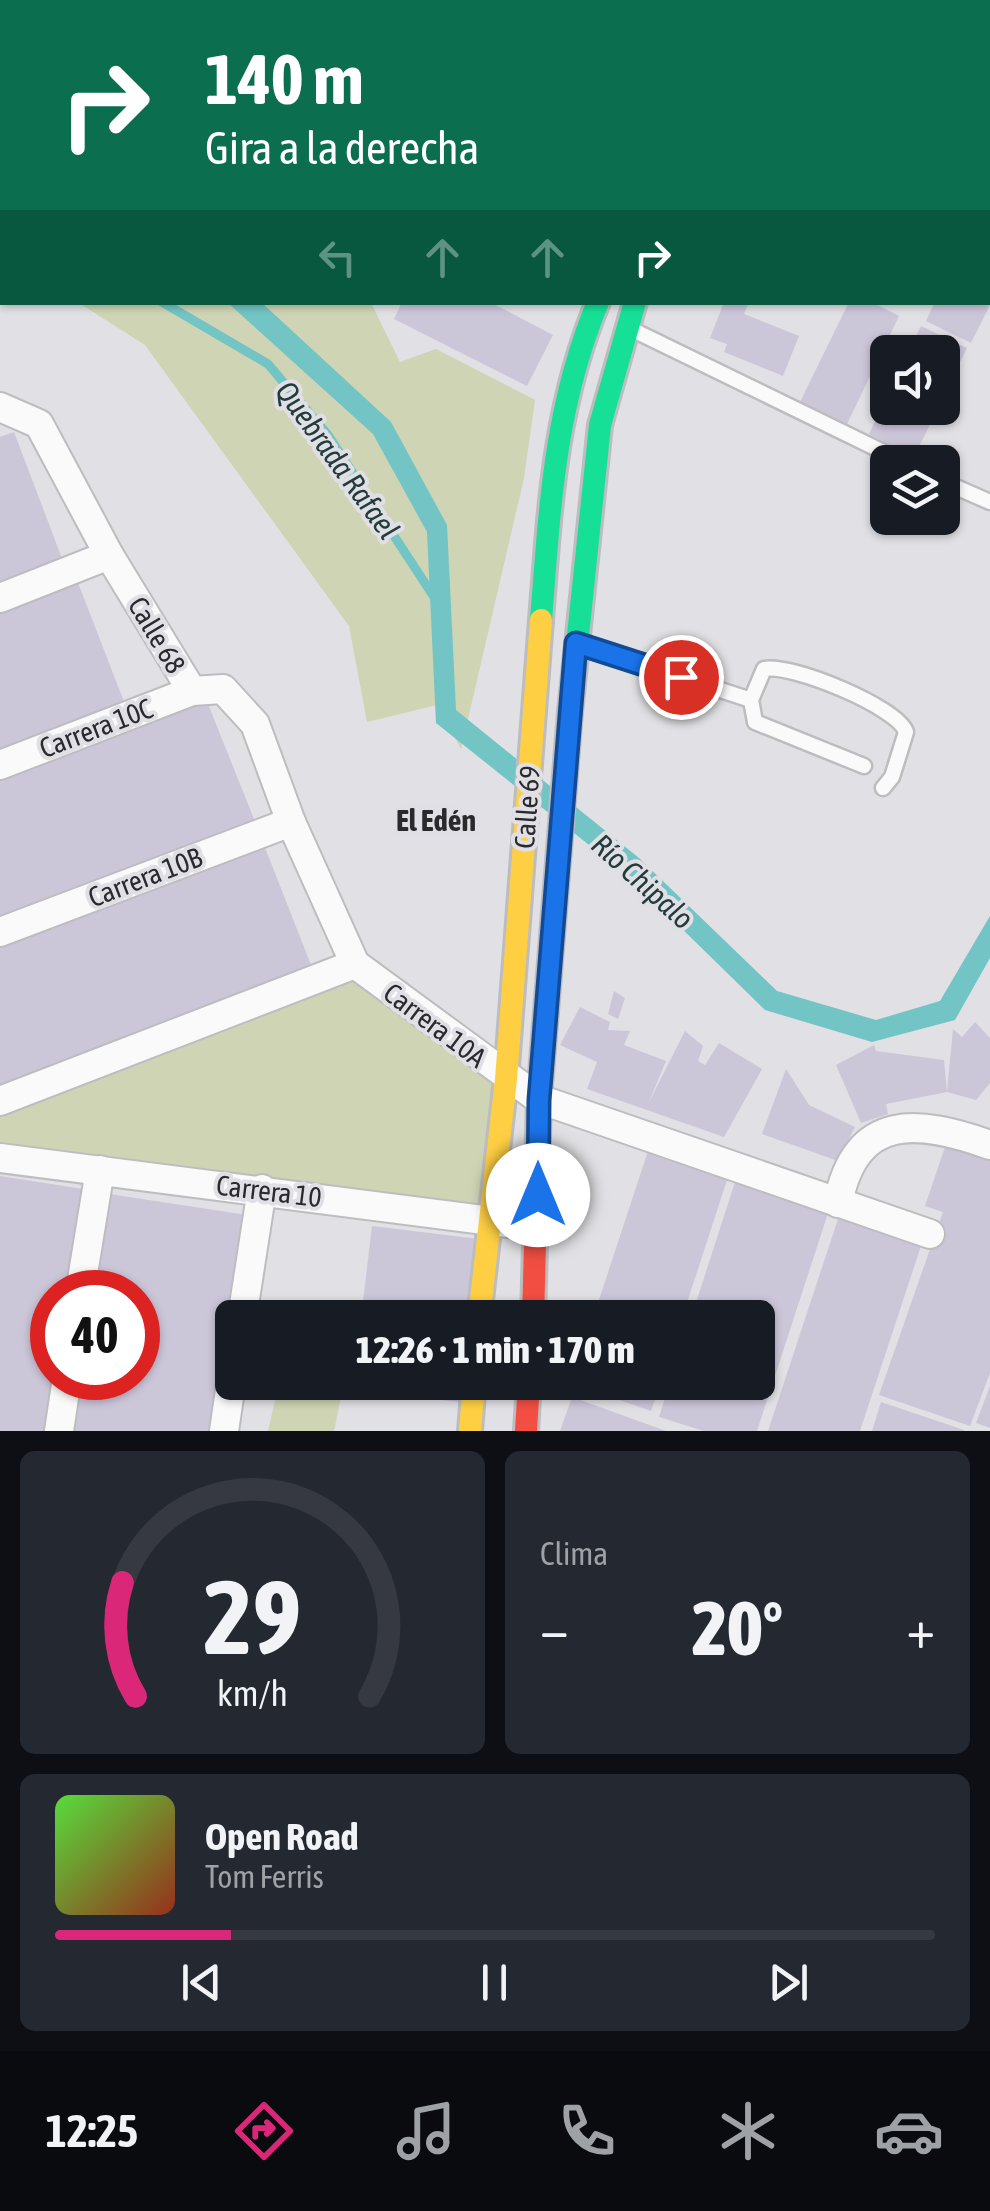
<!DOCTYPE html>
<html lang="es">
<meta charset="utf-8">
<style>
body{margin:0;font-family:"Asap Condensed",sans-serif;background:#242831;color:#f1f3f6;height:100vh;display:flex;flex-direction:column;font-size:38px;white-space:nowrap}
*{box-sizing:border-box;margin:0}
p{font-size:32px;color:#9ea1a6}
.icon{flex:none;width:55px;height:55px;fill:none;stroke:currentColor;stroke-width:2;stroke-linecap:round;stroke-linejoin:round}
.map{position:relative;height:1431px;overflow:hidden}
.drawer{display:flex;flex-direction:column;gap:20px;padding:20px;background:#0d0f14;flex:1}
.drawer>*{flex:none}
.guide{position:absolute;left:0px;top:0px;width:990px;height:305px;box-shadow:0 2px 8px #0004;background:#0b6e4f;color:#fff;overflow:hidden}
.tools{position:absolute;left:870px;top:335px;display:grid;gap:20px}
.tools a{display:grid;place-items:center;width:90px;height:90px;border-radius:15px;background:#171b24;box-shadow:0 2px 8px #0004;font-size:50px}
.speed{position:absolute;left:30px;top:1270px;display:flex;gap:20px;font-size:50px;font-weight:700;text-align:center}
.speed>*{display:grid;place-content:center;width:130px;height:130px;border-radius:50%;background:#171b24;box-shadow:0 2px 8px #0004;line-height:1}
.speed .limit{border:15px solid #d22;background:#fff;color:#111}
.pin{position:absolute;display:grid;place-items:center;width:85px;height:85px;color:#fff;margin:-42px;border:5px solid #fff;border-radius:50%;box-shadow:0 2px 10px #0007}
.me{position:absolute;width:110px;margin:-55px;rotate:0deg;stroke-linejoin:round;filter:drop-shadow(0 0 8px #0008)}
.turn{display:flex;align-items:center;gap:35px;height:210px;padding:0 40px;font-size:45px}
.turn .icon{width:130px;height:130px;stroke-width:2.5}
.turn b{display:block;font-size:70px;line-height:85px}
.lanes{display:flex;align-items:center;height:95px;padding:0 40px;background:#0003;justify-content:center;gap:50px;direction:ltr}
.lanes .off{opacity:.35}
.big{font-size:75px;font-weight:800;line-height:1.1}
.drawer .widget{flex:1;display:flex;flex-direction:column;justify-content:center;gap:15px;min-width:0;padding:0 35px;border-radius:15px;background:#242831}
.drawer .dial{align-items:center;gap:0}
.dial svg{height:260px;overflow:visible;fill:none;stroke:#363941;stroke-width:7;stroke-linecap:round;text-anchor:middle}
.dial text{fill:#f1f3f6;stroke:none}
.song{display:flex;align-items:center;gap:30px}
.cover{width:120px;height:120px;border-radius:15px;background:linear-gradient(135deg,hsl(110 70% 55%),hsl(10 70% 35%))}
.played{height:10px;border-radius:5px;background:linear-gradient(90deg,#db2777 20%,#363941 20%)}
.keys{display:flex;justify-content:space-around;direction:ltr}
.heat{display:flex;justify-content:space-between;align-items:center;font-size:55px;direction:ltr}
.drawer .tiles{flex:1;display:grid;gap:20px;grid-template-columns:1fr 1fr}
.widget:last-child{grid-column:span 2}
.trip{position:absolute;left:215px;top:1300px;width:560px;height:100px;border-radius:15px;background:#171b24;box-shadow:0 2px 8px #0004;font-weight:800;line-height:100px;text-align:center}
.menu{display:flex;height:160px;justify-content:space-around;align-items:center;background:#090b0e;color:#9ea1a6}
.menu .icon{width:70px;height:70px}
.menu .selected{color:#db2777}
.menu b{font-size:45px;color:#f1f3f6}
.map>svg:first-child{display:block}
.green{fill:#ced4b4}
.water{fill:#72c4c5}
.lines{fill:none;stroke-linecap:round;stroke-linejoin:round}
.stream{stroke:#72c4c5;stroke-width:9}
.building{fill:#ccc6d9}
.lane-casing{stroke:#bdbdc0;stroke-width:19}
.street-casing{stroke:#bdbdc0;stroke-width:32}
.fast-casing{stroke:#bdbdc0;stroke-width:28}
.slow-casing{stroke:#bdbdc0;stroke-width:28}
.jam-casing{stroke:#bdbdc0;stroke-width:28}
.lane{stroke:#fafafb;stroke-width:14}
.street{stroke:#fafafb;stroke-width:28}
.fast{stroke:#16e098;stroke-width:22}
.slow{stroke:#ffcf43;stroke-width:22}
.jam{stroke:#f24e42;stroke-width:22}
.route-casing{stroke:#114b97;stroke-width:25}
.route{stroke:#1a73e8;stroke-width:18}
.labels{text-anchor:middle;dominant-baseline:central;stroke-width:8;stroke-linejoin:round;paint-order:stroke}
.street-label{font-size:28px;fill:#2a292c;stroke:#e0dfe5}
.water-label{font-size:30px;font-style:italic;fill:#223c3c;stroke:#e0dfe5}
.neighbourhood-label{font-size:30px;font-weight:bold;fill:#2a292c;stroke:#e0dfe5}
</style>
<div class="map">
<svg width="990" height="1431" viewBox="0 0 990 1431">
<rect width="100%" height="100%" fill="#e1e0e4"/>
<g class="green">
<polygon points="0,0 339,0 2,2 2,261"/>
<polygon points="79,303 371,303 400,362 436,349 535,400 524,478 461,749 437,705 367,722 349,626 145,345"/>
<polygon points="355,964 506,1079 487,1220 0,1158 0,1101"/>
<polygon points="279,1383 344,1383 334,1431 268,1431"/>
</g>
<polygon class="water" points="228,303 262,303 391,422 447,525 456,710 639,858 777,991 876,1020 940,1001 990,916 990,958 955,1020 872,1042 765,1010 628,876 436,723 427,532 373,434"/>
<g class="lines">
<g class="stream">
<polyline points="0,221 2,222"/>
<polyline points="162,302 268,364 328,435 436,600"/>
</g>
</g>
<g class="building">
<polygon points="402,302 490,302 553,335 527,386 394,319"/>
<polygon points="724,302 749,302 744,314 799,336 783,376 724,352 727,344 710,338"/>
<polygon points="849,302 872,302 899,316 847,424 800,402"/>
<polygon points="935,302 990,302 990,305 971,343 926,321"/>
<polygon points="921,326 967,348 942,398 942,352 908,352"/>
<polygon points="888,395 888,408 938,408 914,457 869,434"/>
<polygon points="14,432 66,569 0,594 0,437"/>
<polygon points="75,575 128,712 0,760 0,604"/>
<polygon points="204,694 258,829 0,928 0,771"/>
<polygon points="262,840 315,975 0,1096 0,939"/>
<polygon points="614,991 625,998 618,1019 608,1014"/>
<polygon points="580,1007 610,1022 608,1030 630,1031 624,1045 666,1061 648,1104 685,1031 703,1046 698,1061 705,1065 719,1043 762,1069 724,1137 587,1089 597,1062 560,1045"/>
<polygon points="975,1022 990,1038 990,1083 976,1100 947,1092 953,1029 962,1037"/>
<polygon points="874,1045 876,1051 944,1060 947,1092 886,1104 888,1114 861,1123 836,1065"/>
<polygon points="786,1069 809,1105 855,1127 838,1161 762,1134"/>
<polygon points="947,1141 990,1156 990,1373 970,1426 879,1395 943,1212 925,1206"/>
<polygon points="650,1145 730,1171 682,1318 593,1318"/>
<polygon points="0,1176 83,1189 67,1292 52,1292 54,1378 46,1431 0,1431"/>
<polygon points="737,1176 830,1207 757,1431 704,1431 659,1417 670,1382 758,1382 758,1318 691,1318"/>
<polygon points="103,1193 247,1215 215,1431 67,1431 75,1378 138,1378 138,1292 88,1292"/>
<polygon points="841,1210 924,1237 860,1431 768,1431"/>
<polygon points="372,1226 479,1239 469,1318 361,1318"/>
<polygon points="353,1382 462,1382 459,1402 353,1389"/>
<polygon points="567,1382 661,1382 651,1411"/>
<polygon points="990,1386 990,1428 976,1423"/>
<polygon points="572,1397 666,1431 560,1431"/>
<polygon points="881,1402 964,1430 964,1431 872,1431"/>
</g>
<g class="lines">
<defs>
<g id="lane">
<polyline points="631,329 904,462"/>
<polyline points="942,481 990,502"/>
<polyline points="577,643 751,700"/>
<path d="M864,766l-109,-44 -4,-22 13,-31c26,-6 134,38 142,63l-14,45 -9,11"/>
</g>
<g id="street">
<polyline points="560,0 565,2"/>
<polyline points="517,2 518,0"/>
<polyline points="0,407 39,424 109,555 192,691 223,689 255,724 291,822 355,964 539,1099 930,1234"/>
<polyline points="0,598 109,555"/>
<polyline points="0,765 192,691"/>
<polyline points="0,932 291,822"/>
<polyline points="0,1101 355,964"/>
<polyline points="0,1158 538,1227"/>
<path d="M838,1203c18,-92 81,-83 152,-58"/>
<polyline points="80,1292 100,1170"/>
<polyline points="242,1318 262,1189"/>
<polyline points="59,1431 67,1378"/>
<polyline points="224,1431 232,1377"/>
</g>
<g id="fast">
<polyline points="797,2 798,0"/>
<path d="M541,620c9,-113 13,-212 57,-318"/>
<polyline points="570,712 600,425 635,302"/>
</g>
<g id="slow">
<polyline points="758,2 760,0"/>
<polyline points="479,1318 506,1079 541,620"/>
<polyline points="470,1431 474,1382"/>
</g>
<g id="jam">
<polyline points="533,1318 539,1099 570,712"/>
<polyline points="526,1431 529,1382"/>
</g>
</defs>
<use href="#lane" class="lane-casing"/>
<use href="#street" class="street-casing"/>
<use href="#fast" class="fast-casing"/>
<use href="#slow" class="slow-casing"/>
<use href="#jam" class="jam-casing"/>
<use href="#lane" class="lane"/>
<use href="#street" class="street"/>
<use href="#fast" class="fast"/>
<use href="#slow" class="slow"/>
<use href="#jam" class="jam"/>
</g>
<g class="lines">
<defs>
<polyline id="route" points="538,1195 539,1100 576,643 681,677"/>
</defs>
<use href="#route" class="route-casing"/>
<use href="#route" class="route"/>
</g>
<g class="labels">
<g class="street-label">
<text transform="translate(157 635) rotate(59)">Calle 68</text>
<text transform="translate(96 728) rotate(-21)">Carrera 10C</text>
<text transform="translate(527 807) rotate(-86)">Calle 69</text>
<text transform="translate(145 877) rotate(-21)">Carrera 10B</text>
<text transform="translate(435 1025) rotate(37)">Carrera 10A</text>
<text transform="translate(269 1191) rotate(7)">Carrera 10</text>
</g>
<g class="water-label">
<text transform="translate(338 460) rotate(54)">Quebrada Rafael</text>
<text transform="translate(643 881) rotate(42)">Río Chipalo</text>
</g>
<g class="neighbourhood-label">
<text x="436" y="820">El Edén</text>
</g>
</g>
</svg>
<div class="tools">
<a><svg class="icon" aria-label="sound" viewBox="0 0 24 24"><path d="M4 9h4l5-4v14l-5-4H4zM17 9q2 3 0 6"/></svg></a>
<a><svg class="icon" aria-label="layers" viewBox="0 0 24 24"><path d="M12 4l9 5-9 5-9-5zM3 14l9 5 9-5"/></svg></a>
</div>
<div class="speed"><div class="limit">40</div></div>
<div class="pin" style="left:681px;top:677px;background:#d93025"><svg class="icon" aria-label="arrive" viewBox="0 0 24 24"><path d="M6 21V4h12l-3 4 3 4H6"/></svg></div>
<svg class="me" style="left:538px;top:1195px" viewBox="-20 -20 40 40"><circle r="19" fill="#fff"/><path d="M0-13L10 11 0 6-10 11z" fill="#1a73e8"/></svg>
<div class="trip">12:26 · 1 min · 170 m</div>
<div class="guide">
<div class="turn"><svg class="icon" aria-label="right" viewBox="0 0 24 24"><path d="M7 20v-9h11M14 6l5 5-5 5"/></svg><div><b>140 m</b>Gira a la derecha</div></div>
<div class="lanes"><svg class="icon off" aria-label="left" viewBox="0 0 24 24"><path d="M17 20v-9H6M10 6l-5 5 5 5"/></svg><svg class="icon off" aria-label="ahead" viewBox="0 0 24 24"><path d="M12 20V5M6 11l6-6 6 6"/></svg><svg class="icon off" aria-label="ahead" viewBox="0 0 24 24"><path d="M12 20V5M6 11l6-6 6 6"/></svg><svg class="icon" aria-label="right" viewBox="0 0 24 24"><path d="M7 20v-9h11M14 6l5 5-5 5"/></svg></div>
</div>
</div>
<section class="drawer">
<div class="tiles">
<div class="widget dial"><svg viewBox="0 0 100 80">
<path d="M14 69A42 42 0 1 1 86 69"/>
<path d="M14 69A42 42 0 0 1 10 34" stroke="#db2777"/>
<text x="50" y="56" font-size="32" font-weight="700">29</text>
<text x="50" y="72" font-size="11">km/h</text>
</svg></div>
<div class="widget"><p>Clima</p>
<div class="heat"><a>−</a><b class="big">20°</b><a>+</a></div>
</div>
<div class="widget">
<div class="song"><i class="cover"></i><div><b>Open Road</b><p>Tom Ferris</p></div></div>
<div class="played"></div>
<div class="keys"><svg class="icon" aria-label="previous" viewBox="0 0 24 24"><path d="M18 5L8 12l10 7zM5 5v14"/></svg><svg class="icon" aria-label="pause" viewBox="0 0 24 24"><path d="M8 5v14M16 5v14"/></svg><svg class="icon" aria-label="next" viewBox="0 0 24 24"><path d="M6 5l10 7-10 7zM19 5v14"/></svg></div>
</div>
</div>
</section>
<nav class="menu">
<b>12:25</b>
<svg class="icon selected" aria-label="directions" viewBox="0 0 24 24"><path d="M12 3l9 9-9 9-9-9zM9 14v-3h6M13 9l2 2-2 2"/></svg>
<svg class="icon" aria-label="music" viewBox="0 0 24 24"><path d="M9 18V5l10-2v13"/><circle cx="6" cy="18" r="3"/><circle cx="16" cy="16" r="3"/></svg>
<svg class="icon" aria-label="phone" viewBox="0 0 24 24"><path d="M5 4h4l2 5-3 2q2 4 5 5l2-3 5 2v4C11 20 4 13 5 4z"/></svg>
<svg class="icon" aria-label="climate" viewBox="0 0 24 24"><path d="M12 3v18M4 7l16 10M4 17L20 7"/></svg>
<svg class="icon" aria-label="car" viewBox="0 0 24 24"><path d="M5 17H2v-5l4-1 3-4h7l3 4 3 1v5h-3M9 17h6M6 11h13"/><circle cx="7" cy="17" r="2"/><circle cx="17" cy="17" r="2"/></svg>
</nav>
